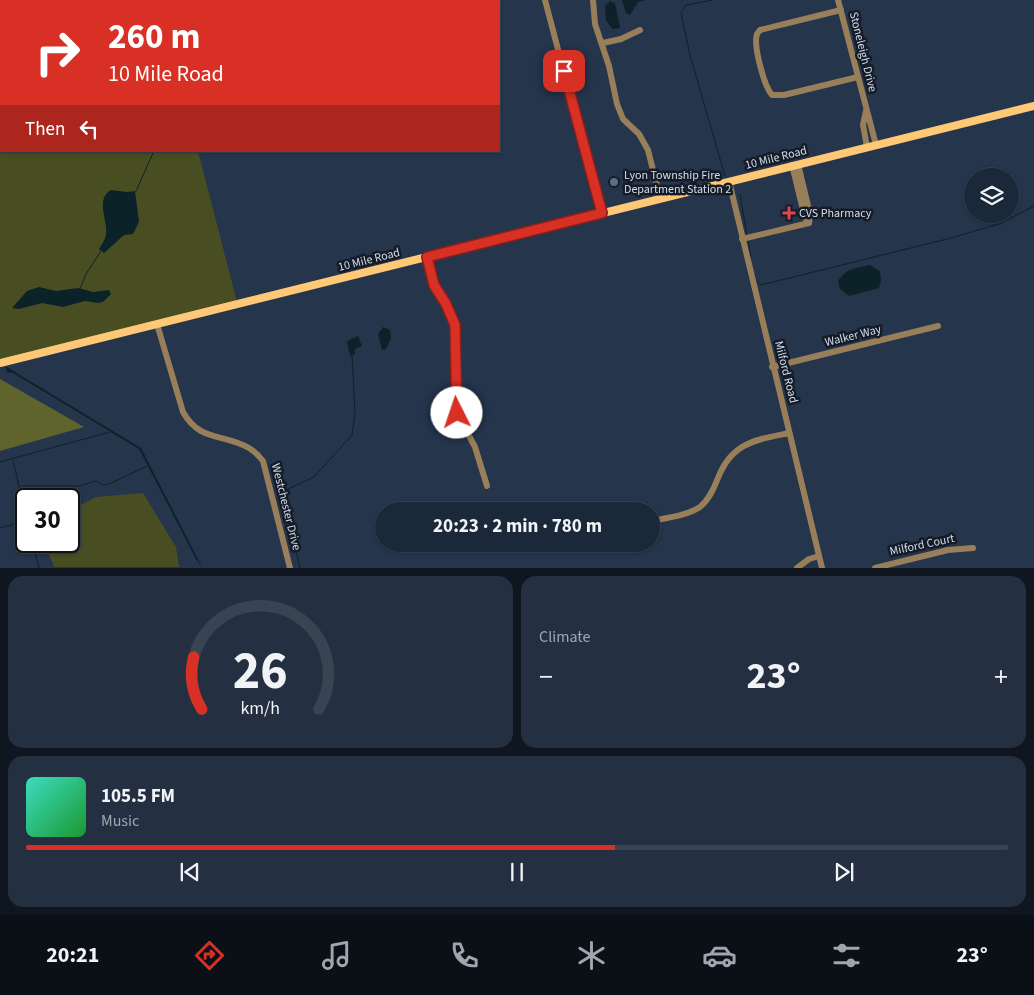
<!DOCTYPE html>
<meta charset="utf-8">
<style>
body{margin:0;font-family:"Source Sans 3",sans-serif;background:#243041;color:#f1f3f6;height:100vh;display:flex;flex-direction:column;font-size:19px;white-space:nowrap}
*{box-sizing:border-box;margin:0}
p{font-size:16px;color:#a0a6ae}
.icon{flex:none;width:28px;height:28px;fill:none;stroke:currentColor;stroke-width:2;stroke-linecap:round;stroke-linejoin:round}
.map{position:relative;height:568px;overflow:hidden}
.panel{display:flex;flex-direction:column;gap:8px;padding:8px;background:#0f161f;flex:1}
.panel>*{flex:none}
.top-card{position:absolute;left:0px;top:0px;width:500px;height:152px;box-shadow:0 1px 4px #0004,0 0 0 1px #394453;background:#d93025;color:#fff;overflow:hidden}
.fabs{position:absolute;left:964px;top:168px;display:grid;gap:10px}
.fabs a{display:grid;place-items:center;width:55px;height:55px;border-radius:50%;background:#1b2839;box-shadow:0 1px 4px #0004,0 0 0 1px #394453;font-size:25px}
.speed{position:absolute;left:15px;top:488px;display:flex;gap:10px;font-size:25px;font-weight:700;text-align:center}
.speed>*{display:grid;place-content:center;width:65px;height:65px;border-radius:50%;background:#1b2839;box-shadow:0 1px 4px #0004,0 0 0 1px #394453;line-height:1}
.speed .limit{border:2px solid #111;border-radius:8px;background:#fff;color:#111}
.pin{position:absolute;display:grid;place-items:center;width:42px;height:42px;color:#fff;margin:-21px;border-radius:10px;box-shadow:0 2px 8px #0006}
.me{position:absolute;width:55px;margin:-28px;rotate:356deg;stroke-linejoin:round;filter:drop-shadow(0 0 4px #0008)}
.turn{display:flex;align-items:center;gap:18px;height:105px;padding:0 25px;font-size:22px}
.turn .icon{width:65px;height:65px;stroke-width:2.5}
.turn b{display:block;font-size:35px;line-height:42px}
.then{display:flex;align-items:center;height:48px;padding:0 25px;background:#0003;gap:10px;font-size:19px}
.big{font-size:38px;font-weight:700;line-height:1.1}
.panel .card{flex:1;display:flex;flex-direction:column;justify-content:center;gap:8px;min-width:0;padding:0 18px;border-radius:15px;background:#243041}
.panel .dial{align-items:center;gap:0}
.dial svg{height:130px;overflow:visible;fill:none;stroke:#394453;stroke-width:7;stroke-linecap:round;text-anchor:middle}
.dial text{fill:#f1f3f6;stroke:none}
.song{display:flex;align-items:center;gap:15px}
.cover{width:60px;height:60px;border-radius:8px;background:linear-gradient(135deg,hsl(170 70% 55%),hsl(130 70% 35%))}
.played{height:5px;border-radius:2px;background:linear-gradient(90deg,#d93025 60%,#394453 60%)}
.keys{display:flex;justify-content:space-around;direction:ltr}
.heat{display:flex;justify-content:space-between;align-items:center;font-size:28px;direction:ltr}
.panel .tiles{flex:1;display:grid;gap:8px;grid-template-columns:1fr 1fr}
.card:last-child{grid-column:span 2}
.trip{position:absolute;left:375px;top:502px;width:285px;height:50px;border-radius:25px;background:#1b2839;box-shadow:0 1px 4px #0004,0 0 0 1px #394453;font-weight:700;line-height:50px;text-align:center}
.menu{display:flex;height:80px;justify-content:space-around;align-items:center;background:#0b1017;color:#a0a6ae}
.menu .icon{width:35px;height:35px}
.menu .selected{color:#d93025}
.menu b{font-size:22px;color:#f1f3f6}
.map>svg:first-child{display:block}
.green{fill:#494d22}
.forest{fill:#5f642d}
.water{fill:#0b2328}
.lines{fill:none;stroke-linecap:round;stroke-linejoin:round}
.stream{stroke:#0b2328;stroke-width:1}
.minor{stroke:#997f59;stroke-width:6}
.major{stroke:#ffc876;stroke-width:8}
.route-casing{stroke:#8d1f18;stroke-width:12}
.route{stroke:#d93025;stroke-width:9}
.service-dot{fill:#5c6f8a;stroke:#151c27;stroke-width:2}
.health-dot{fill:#e0444e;stroke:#151c27;stroke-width:2}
.labels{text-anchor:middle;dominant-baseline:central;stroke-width:5;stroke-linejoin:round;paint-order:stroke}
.street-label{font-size:12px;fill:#d3deec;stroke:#151c27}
.poi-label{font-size:12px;fill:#d3deec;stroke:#151c27;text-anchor:start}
</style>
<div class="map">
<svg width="1034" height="568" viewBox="0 0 1034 568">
<rect width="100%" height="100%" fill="#24354c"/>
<g class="green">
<rect x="28" y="0" width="131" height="1"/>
<polygon points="0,16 1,151 198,151 237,302 0,360"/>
<polygon points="143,493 176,547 179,567 54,567 49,554 50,541 69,541 69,511 96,497"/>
</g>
<g class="forest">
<polygon points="159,0 386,0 159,1"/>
<polygon points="0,379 84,427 0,451"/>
</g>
<g class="water">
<polygon points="622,0 646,0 638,2 630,15 626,13"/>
<polygon points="610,1 615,3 620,28 612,29 606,20 605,6"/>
<path d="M111,190l16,2 8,-1 4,31 -6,12 -9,1 -20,18 -5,-4c3,-5 6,-9 7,-15 2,-14 -11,-35 5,-44z"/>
<path d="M870,265l10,6 1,10 -2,7 -30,8 -9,-7 -2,-8c8,-13 18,-13 32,-16z"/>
<polygon points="39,287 56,291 78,288 93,292 109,290 111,294 103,302 98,303 85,301 63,307 42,303 19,309 12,308 27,291"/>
<polygon points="383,327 390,330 391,339 386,349 382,350 378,334"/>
<polygon points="358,336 362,346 355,349 355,354 350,356 347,341"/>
<polygon points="5,366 141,448 202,567 196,559 139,449 13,373 7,372"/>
</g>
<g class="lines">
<g class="stream">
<polyline points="45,0 46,1"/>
<polyline points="712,0 686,5 681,13 690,55 725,176"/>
<polyline points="0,85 1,85"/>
<polyline points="136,191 154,151"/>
<polyline points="740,194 747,236"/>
<polyline points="748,240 751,258"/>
<polyline points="756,281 761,285 951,238 999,224 1034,206"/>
<polyline points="80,289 86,274 101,251"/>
<polyline points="13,460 26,516"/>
<polyline points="0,462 110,432"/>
<polyline points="20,489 24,486 79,486 96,481 103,485 109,484 147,466"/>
<polyline points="0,528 26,521"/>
<polyline points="32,541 39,568"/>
<polyline points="300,568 282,492 314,477 352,435 355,413 352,356"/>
</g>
<g class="minor">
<polyline points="545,0 601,213"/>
<polyline points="593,0 595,24 609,66 617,104 623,119 639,134 648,150 660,198"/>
<polyline points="838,0 876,145"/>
<path d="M841,10l-81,20 -3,4c-4,11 7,52 15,61h12l74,-18"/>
<polyline points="603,43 621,39 640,30"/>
<polyline points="866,111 863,125 867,147"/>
<polyline points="792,165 805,218 809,223 810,214 798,164"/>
<polyline points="729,181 822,568"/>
<polyline points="742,239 809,223"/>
<polyline points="427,257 434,285 446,304 454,324 457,413 475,447 487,486"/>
<path d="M157,324l26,88c17,30 39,21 66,36 5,3 10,8 14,13l27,107"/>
<polyline points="772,367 938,326"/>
<path d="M651,521c16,-3 35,-5 49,-14 9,-7 14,-19 18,-29 14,-36 38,-38 71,-45"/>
<polyline points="797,568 809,559 819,556"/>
<polyline points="875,568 948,550 973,548"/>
</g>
<polyline class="major" points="0,363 1034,106"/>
</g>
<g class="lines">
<defs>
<polyline id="route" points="457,413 455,325 446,304 434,285 427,257 602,213 564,71"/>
</defs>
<use href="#route" class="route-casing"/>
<use href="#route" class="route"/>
</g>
<circle class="service-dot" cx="614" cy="182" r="5"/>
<path class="health-dot" d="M786.5 205.5h5v5h5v5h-5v5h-5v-5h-5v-5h5z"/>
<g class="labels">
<g class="street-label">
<text transform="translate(863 52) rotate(76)">Stoneleigh Drive</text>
<text transform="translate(776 158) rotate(-14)">10 Mile Road</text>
<text transform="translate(369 260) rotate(-14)">10 Mile Road</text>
<text transform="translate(853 336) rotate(-14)">Walker Way</text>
<text transform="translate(786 372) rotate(76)">Milford Road</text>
<text transform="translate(286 507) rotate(76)">Westchester Drive</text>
<text transform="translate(922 545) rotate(-12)">Milford Court</text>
</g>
<g class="poi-label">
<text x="624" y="175">Lyon Township Fire<tspan x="624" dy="14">Department Station 2</tspan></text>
<text x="799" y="213">CVS Pharmacy</text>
</g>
</g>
</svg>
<div class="fabs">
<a><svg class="icon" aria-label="layers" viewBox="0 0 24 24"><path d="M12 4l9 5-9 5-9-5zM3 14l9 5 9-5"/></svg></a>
</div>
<div class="speed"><div class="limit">30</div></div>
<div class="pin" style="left:564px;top:71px;background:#d93025"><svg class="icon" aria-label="arrive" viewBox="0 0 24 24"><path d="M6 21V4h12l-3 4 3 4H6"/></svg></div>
<svg class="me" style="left:457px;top:413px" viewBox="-20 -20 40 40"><circle r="19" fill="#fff"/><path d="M0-13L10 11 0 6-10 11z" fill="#d93025"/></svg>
<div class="trip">20:23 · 2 min · 780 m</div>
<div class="top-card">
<div class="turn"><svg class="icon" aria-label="right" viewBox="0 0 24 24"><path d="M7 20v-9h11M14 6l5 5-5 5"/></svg><div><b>260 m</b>10 Mile Road</div></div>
<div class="then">Then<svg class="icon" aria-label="left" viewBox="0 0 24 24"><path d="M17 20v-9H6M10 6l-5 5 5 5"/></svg></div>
</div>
</div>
<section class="panel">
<div class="tiles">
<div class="card dial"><svg viewBox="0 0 100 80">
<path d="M14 69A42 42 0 1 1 86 69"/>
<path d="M14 69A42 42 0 0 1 9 37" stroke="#d93025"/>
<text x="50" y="56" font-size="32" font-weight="700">26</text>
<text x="50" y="72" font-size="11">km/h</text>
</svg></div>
<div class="card"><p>Climate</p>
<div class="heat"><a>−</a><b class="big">23°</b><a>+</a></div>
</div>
<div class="card">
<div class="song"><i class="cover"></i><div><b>105.5 FM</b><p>Music</p></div></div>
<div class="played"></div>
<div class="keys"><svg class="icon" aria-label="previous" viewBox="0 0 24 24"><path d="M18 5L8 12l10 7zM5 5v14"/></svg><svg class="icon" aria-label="pause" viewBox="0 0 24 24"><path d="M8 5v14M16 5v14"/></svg><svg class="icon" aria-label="next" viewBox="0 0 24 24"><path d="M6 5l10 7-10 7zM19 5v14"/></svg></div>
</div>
</div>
</section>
<nav class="menu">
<b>20:21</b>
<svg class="icon selected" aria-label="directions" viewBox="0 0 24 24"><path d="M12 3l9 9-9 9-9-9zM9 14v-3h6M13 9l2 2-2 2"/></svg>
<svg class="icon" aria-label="music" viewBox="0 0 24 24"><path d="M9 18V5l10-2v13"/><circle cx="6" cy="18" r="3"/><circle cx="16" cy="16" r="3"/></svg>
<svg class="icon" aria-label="phone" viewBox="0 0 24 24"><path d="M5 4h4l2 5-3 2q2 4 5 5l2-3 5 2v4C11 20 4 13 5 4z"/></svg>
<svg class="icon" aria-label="climate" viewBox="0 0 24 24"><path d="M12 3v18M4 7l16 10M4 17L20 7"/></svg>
<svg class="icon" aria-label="car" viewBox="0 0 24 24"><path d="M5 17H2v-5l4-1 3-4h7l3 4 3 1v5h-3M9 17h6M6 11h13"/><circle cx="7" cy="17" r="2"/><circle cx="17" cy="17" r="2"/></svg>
<svg class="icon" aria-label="filters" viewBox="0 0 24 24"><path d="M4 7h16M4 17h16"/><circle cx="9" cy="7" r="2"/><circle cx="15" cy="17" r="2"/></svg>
<b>23°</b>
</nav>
